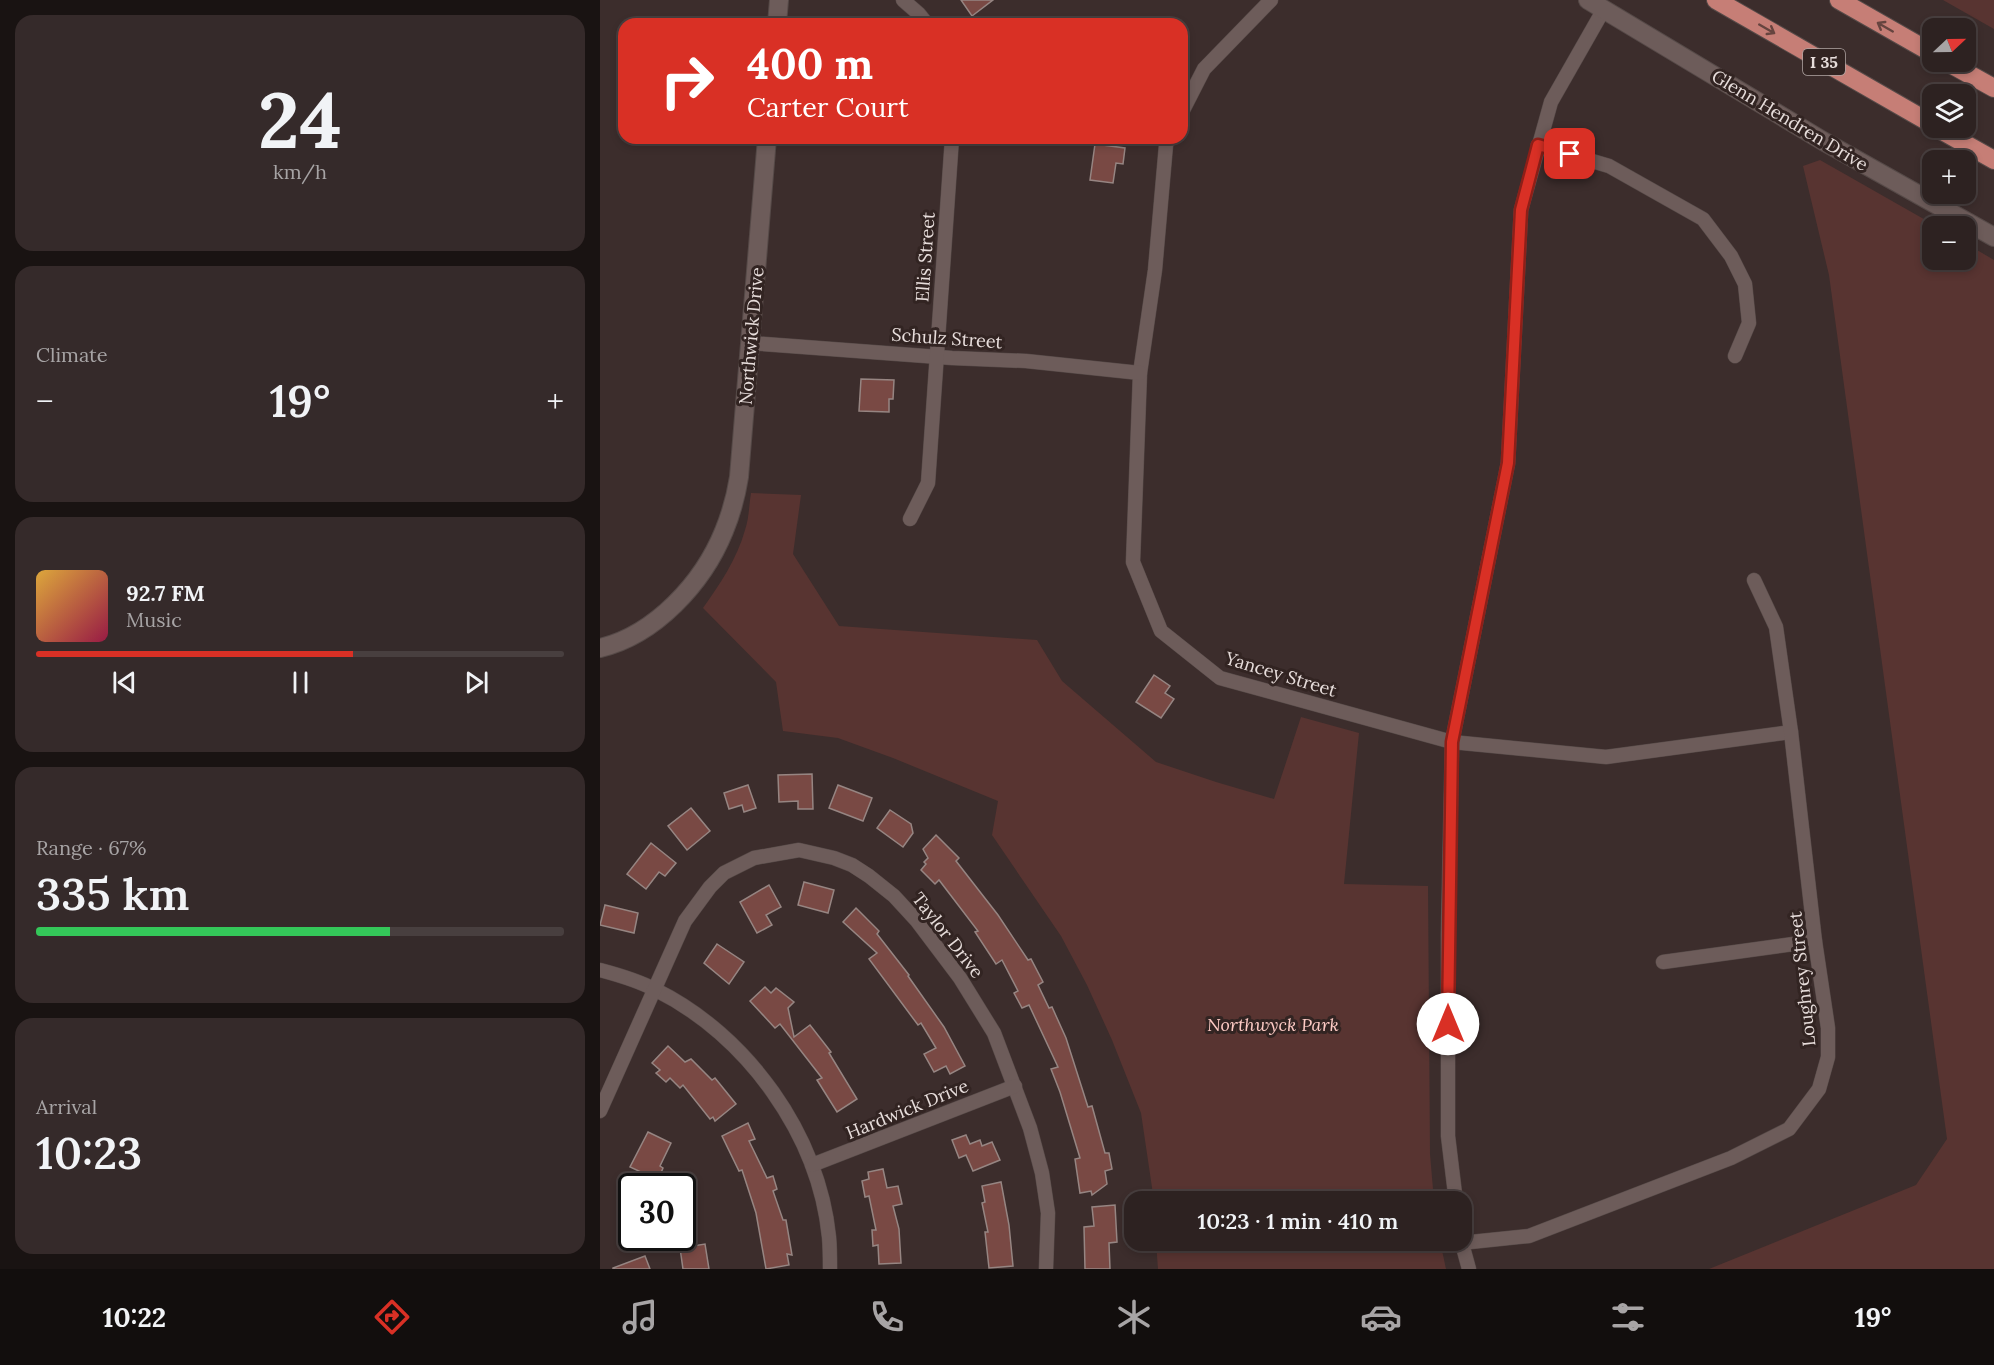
<!DOCTYPE html>
<meta charset="utf-8">
<style>
body{margin:0;font-family:Lora,serif;background:#352a2a;color:#f1f3f6;height:100vh;display:flex;flex-direction:column;font-size:22px;white-space:nowrap}
*{box-sizing:border-box;margin:0}
p{font-size:20px;color:#a7a4a5}
.icon{flex:none;width:33px;height:33px;fill:none;stroke:currentColor;stroke-width:2;stroke-linecap:round;stroke-linejoin:round}
.map{position:relative;flex:1;overflow:hidden}
.side{display:flex;flex-direction:column;gap:15px;padding:15px;background:#191312;width:600px}
.side>*{flex:none}
.banner{position:absolute;left:18px;top:18px;width:570px;height:126px;border-radius:18px;box-shadow:0 3px 9px #0003,0 0 0 2px #483f3f;background:#d93025;color:#fff;overflow:hidden}
.needle{width:39px;rotate:68deg}
.buttons{position:absolute;left:1322px;top:18px;display:grid;gap:12px}
.buttons a{display:grid;place-items:center;width:54px;height:54px;border-radius:12px;background:#2d2221;box-shadow:0 3px 9px #0003,0 0 0 2px #483f3f;font-size:30px}
.speed{position:absolute;left:18px;top:1173px;display:flex;gap:12px;font-size:30px;font-weight:700;text-align:center}
.speed>*{display:grid;place-content:center;width:78px;height:78px;border-radius:50%;background:#2d2221;box-shadow:0 3px 9px #0003,0 0 0 2px #483f3f;line-height:1}
.speed .limit{border:3px solid #111;border-radius:9px;background:#fff;color:#111}
.pin{position:absolute;display:grid;place-items:center;width:51px;height:51px;color:#fff;margin:-26px;border-radius:12px;box-shadow:0 3px 9px #0006}
.me{position:absolute;width:66px;margin:-33px;rotate:0deg;stroke-linejoin:round;filter:drop-shadow(0 0 4px #0008)}
.turn{display:flex;align-items:center;gap:21px;height:126px;padding:0 30px;font-size:27px}
.turn .icon{width:78px;height:78px;stroke-width:2.5}
.turn b{display:block;font-size:42px;line-height:51px}
.big{font-size:45px;font-weight:600;line-height:1.1}
.side .card{flex:1;display:flex;flex-direction:column;justify-content:center;gap:9px;min-width:0;padding:0 21px;border-radius:18px;background:#352a2a}
.side .dial{align-items:center;gap:0}
.dial b{font-size:78px;line-height:1}
.song{display:flex;align-items:center;gap:18px}
.cover{width:72px;height:72px;border-radius:9px;background:linear-gradient(135deg,hsl(40 70% 55%),hsl(340 70% 35%))}
.played{height:6px;border-radius:3px;background:linear-gradient(90deg,#d93025 60%,#483f3f 60%)}
.keys{display:flex;justify-content:space-around;direction:ltr}
.heat{display:flex;justify-content:space-between;align-items:center;font-size:33px;direction:ltr}
.charge{height:9px;border-radius:4px;background:linear-gradient(90deg,#34c759 67%,#483f3f 0)}
.trip{position:absolute;left:524px;top:1191px;width:348px;height:60px;border-radius:18px;background:#2d2221;box-shadow:0 3px 9px #0003,0 0 0 2px #483f3f;font-weight:600;line-height:60px;text-align:center}
.menu{display:flex;height:96px;justify-content:space-around;align-items:center;background:#120e0d;color:#a7a4a5}
.menu .icon{width:42px;height:42px}
.menu .selected{color:#d93025}
.menu b{font-size:27px;color:#f1f3f6}
main{display:flex;flex:1;min-height:0}
.map>svg:first-child{display:block}
.green{fill:#583431}
.building{fill:#794944;stroke:#968582;stroke-width:1.5}
.lines{fill:none;stroke-linecap:round;stroke-linejoin:round}
.street-casing{stroke:#564a48;stroke-width:15}
.secondary-casing{stroke:#564a48;stroke-width:20}
.highway-casing{stroke:#564a48;stroke-width:20}
.street{stroke:#6d5c5a;stroke-width:14}
.secondary{stroke:#6d5c5a;stroke-width:18}
.highway{stroke:#c67e76;stroke-width:18}
.oneway{stroke:#66443f}
.route-casing{stroke:#8d1f18;stroke-width:15}
.route{stroke:#d93025;stroke-width:10}
.labels{text-anchor:middle;dominant-baseline:central;stroke-width:6;stroke-linejoin:round;paint-order:stroke}
.shield{fill:#322422;stroke:#b1a6a4;stroke-width:1.5}
.shield-label{font-size:16px;font-weight:bold;fill:#e7dddb}
.street-label{font-size:18px;fill:#e7dddb;stroke:#322422}
.park-label{font-size:18px;font-style:italic;fill:#fecbc5;stroke:#322422}
</style>
<main>
<section class="side">
<div class="card dial"><b>24</b><p>km/h</p></div>
<div class="card"><p>Climate</p>
<div class="heat"><a>−</a><b class="big">19°</b><a>+</a></div>
</div>
<div class="card">
<div class="song"><i class="cover"></i><div><b>92.7 FM</b><p>Music</p></div></div>
<div class="played"></div>
<div class="keys"><svg class="icon" aria-label="previous" viewBox="0 0 24 24"><path d="M18 5L8 12l10 7zM5 5v14"/></svg><svg class="icon" aria-label="pause" viewBox="0 0 24 24"><path d="M8 5v14M16 5v14"/></svg><svg class="icon" aria-label="next" viewBox="0 0 24 24"><path d="M6 5l10 7-10 7zM19 5v14"/></svg></div>
</div>
<div class="card"><p>Range · 67%</p><b class="big">335 km</b><div class="charge"></div></div>
<div class="card"><p>Arrival</p><b class="big">10:23</b></div>
</section>
<div class="map">
<svg width="1394" height="1269" viewBox="0 0 1394 1269">
<rect width="100%" height="100%" fill="#3c2d2c"/>
<g class="green">
<polygon points="1343,0 1394,0 1394,29"/>
<polygon points="1220,160 1336,226 1332,226 1332,260 1365,260 1365,243 1394,260 1394,1269 1109,1269 1316,1185 1347,1139 1229,275 1203,166"/>
<path d="M151,493l50,2 -8,59 46,72 198,14 25,41 94,81 60,20 58,17 27,-82 58,16 -15,151 84,2 2,268 4,47h-280l-13,-88 -29,-73 -25,-55 -26,-49 -69,-101 6,-34 -105,-43 -55,-20 -55,-7 -7,-49 -73,-74c17,-24 34,-49 42,-78 4,-11 4,-25 6,-37z"/>
<polygon points="556,1241 840,1241 846,1269 558,1269"/>
</g>
<g class="building">
<polygon points="361,0 393,0 372,16"/>
<polygon points="495,144 525,148 523,164 516,163 513,183 490,180"/>
<polygon points="261,379 294,380 293,399 289,399 289,412 259,411"/>
<polygon points="554,675 570,686 565,693 574,699 561,718 536,702"/>
<polygon points="212,774 213,809 198,809 198,801 179,802 178,775"/>
<polygon points="148,785 156,808 144,812 142,805 129,809 124,793"/>
<polygon points="238,785 272,798 263,821 229,808"/>
<polygon points="91,808 110,831 87,850 68,826"/>
<polygon points="290,810 311,824 313,833 303,847 277,828"/>
<polygon points="336,835 359,858 356,861 398,915 428,960 431,959 443,982 438,985 449,1008 452,1007 466,1038 488,1107 492,1106 505,1153 509,1153 512,1169 505,1171 507,1184 492,1195 491,1191 480,1193 475,1159 480,1158 460,1092 451,1069 458,1067 429,1005 422,1008 414,993 418,991 402,960 396,964 375,932 378,931 339,880 335,884 321,870 326,864 324,862 328,858 323,849"/>
<polygon points="51,843 76,863 65,876 59,872 46,889 27,874"/>
<polygon points="204,882 234,890 228,913 198,905"/>
<polygon points="169,885 181,907 166,915 172,925 157,933 140,902"/>
<polygon points="5,905 38,913 34,933 0,925"/>
<polygon points="256,908 279,931 277,934 309,975 308,976 344,1027 365,1066 350,1074 346,1066 334,1072 324,1054 336,1048 321,1023 318,1025 269,959 277,953 243,922"/>
<polygon points="117,944 144,962 129,984 104,963"/>
<polygon points="165,987 171,993 176,988 194,1002 188,1008 194,1037 210,1025 231,1052 229,1053 257,1099 237,1112 217,1080 222,1078 180,1024 175,1028 150,1001"/>
<polygon points="68,1046 85,1062 91,1059 112,1080 115,1078 136,1104 115,1121 113,1117 110,1119 83,1085 80,1088 70,1078 66,1082 56,1073 60,1070 52,1063"/>
<polygon points="148,1123 155,1139 149,1141 167,1178 173,1176 177,1189 173,1191 183,1220 186,1220 192,1255 187,1254 189,1265 166,1269 156,1213 142,1170 139,1171 122,1136"/>
<polygon points="48,1132 71,1143 60,1166 63,1168 58,1180 30,1167"/>
<polygon points="366,1135 370,1144 380,1140 382,1146 392,1142 400,1160 373,1171 366,1155 359,1158 352,1140"/>
<polygon points="283,1169 287,1188 298,1186 302,1204 293,1206 299,1229 301,1263 279,1264 278,1245 273,1246 272,1230 276,1230 269,1196 265,1197 262,1181 269,1179 268,1172"/>
<polygon points="401,1182 409,1225 413,1266 389,1268 385,1232 388,1232 382,1203 385,1202 382,1186"/>
<polygon points="515,1205 517,1242 509,1243 510,1269 485,1269 484,1227 494,1226 492,1207"/>
<polygon points="105,1244 109,1269 83,1269 80,1248"/>
<polygon points="45,1256 50,1269 13,1269 13,1268"/>
</g>
<g class="lines">
<defs>
<g id="street">
<polyline points="303,0 319,14 327,24"/>
<polyline points="582,112 604,69 671,0"/>
<polyline points="569,138 566,145 555,270 540,373 533,562 561,631 620,678 852,742 1006,757 1191,732"/>
<polyline points="938,145 1009,166 1103,219 1131,256 1145,284 1149,323 1135,356"/>
<polyline points="150,343 352,358 426,361 540,373"/>
<polyline points="310,519 328,483 352,138"/>
<polyline points="1063,962 1215,941"/>
<path d="M0,970c19,5 39,11 56,20 91,45 163,145 173,247 1,11 1,21 1,32"/>
<polyline points="0,1111 85,921 110,887 124,873 154,858 199,850 234,858 252,865 269,876 294,896 317,921 360,978 394,1033 430,1128 442,1173 448,1213 446,1269"/>
<polyline points="212,1165 415,1086"/>
<polyline points="856,1202 848,1136 848,934 852,742 908,463 921,210 951,102 1004,9"/>
<polyline points="861,1240 869,1269"/>
<polyline points="861,1243 929,1236 1131,1158 1189,1129 1219,1089 1228,1057 1228,1028 1215,941 1191,732 1176,627 1154,580"/>
</g>
<g id="secondary">
<polyline points="988,0 1223,141 1394,237"/>
<polyline points="177,24 179,0"/>
<path d="M0,648c55,-13 103,-65 124,-117 7,-17 12,-35 15,-54l28,-339"/>
</g>
<g id="highway">
<polyline points="1116,0 1332,124"/>
<polyline points="1239,0 1332,53"/>
<polyline points="1347,62 1394,88"/>
<polyline points="1337,128 1394,160"/>
</g>
</defs>
<use href="#street" class="street-casing"/>
<use href="#secondary" class="secondary-casing"/>
<use href="#highway" class="highway-casing"/>
<use href="#street" class="street"/>
<use href="#secondary" class="secondary"/>
<use href="#highway" class="highway"/>
</g>
<defs><path id="oneway-shaft" d="M-6 0H5M1.5-3L5.5 0L1.5 3" fill="none" stroke-width="1.6" stroke-linecap="round" stroke-linejoin="round" transform="scale(1.5)"/></defs>
<g class="oneway">
<use href="#oneway-shaft" transform="translate(1285 27) rotate(-150)"/>
<use href="#oneway-shaft" transform="translate(1167 29) rotate(30)"/>
</g>
<g class="lines">
<defs>
<polyline id="route" points="848,1024 852,742 908,463 921,210 938,145 970,154"/>
</defs>
<use href="#route" class="route-casing"/>
<use href="#route" class="route"/>
</g>
<g class="labels">
<rect class="shield" x="1203" y="49" width="42" height="26" rx="4.5"/>
<g class="shield-label">
<text x="1224" y="62">I 35</text>
</g>
<g class="street-label">
<text transform="translate(1190 120) rotate(31)">Glenn Hendren Drive</text>
<text transform="translate(325 257) rotate(-86)">Ellis Street</text>
<text transform="translate(151 336) rotate(-85)">Northwick Drive</text>
<text transform="translate(347 338) rotate(4)">Schulz Street</text>
<text transform="translate(681 674) rotate(17)">Yancey Street</text>
<text transform="translate(348 935) rotate(52)">Taylor Drive</text>
<text transform="translate(1202 979) rotate(-96)">Loughrey Street</text>
<text transform="translate(307 1109) rotate(-22)">Hardwick Drive</text>
</g>
<g class="park-label">
<text x="673" y="1024">Northwyck Park</text>
</g>
</g>
</svg>
<div class="buttons">
<a><svg class="needle" viewBox="-14 -14 28 28"><path d="M0-13l5 13h-10z" fill="#e53935"/><path d="M0 13l5-13h-10z" fill="#a7a4a5"/></svg></a>
<a><svg class="icon" aria-label="layers" viewBox="0 0 24 24"><path d="M12 4l9 5-9 5-9-5zM3 14l9 5 9-5"/></svg></a>
<a>+</a>
<a>−</a>
</div>
<div class="speed"><div class="limit">30</div></div>
<div class="pin" style="left:970px;top:154px;background:#d93025"><svg class="icon" aria-label="arrive" viewBox="0 0 24 24"><path d="M6 21V4h12l-3 4 3 4H6"/></svg></div>
<svg class="me" style="left:848px;top:1024px" viewBox="-20 -20 40 40"><circle r="19" fill="#fff"/><path d="M0-13L10 11 0 6-10 11z" fill="#d93025"/></svg>
<div class="trip">10:23 · 1 min · 410 m</div>
<div class="banner">
<div class="turn"><svg class="icon" aria-label="right" viewBox="0 0 24 24"><path d="M7 20v-9h11M14 6l5 5-5 5"/></svg><div><b>400 m</b>Carter Court</div></div>
</div>
</div>
</main>
<nav class="menu">
<b>10:22</b>
<svg class="icon selected" aria-label="directions" viewBox="0 0 24 24"><path d="M12 3l9 9-9 9-9-9zM9 14v-3h6M13 9l2 2-2 2"/></svg>
<svg class="icon" aria-label="music" viewBox="0 0 24 24"><path d="M9 18V5l10-2v13"/><circle cx="6" cy="18" r="3"/><circle cx="16" cy="16" r="3"/></svg>
<svg class="icon" aria-label="phone" viewBox="0 0 24 24"><path d="M5 4h4l2 5-3 2q2 4 5 5l2-3 5 2v4C11 20 4 13 5 4z"/></svg>
<svg class="icon" aria-label="climate" viewBox="0 0 24 24"><path d="M12 3v18M4 7l16 10M4 17L20 7"/></svg>
<svg class="icon" aria-label="car" viewBox="0 0 24 24"><path d="M5 17H2v-5l4-1 3-4h7l3 4 3 1v5h-3M9 17h6M6 11h13"/><circle cx="7" cy="17" r="2"/><circle cx="17" cy="17" r="2"/></svg>
<svg class="icon" aria-label="filters" viewBox="0 0 24 24"><path d="M4 7h16M4 17h16"/><circle cx="9" cy="7" r="2"/><circle cx="15" cy="17" r="2"/></svg>
<b>19°</b>
</nav>
